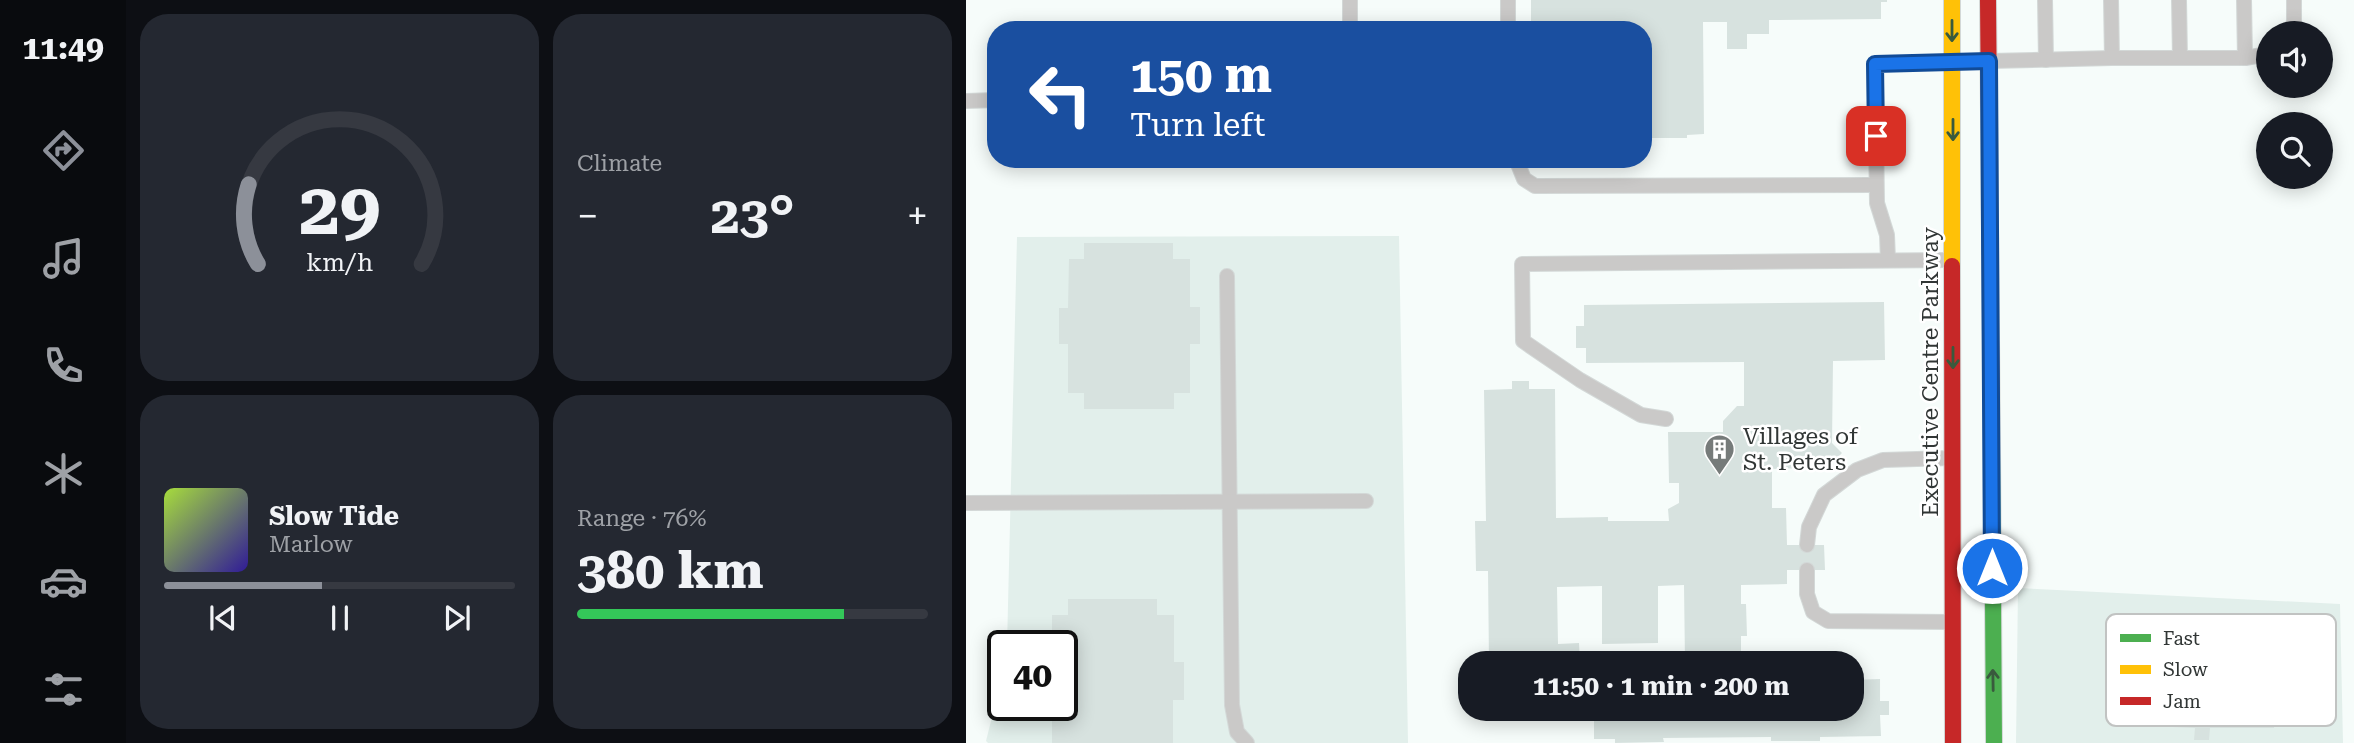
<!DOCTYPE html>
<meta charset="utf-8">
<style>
body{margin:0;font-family:"Roboto Serif",serif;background:#242831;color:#f1f3f6;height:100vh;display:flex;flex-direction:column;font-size:26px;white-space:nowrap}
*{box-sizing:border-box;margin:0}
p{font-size:23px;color:#9ea1a6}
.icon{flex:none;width:38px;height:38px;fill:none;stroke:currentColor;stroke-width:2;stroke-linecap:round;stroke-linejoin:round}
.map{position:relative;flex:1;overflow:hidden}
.sheet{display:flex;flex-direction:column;gap:14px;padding:14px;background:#0d0f14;width:840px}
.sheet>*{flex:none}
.guide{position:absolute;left:21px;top:21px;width:665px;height:147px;border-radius:28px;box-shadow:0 4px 18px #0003;background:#1a4fa0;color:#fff;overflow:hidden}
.buttons{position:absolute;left:1290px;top:21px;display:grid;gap:14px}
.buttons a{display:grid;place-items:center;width:77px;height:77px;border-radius:50%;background:#171b24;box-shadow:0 4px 18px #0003;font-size:35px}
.speed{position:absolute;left:21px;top:630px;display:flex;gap:14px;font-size:35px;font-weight:700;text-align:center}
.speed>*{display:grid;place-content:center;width:91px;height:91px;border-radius:50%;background:#171b24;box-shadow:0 4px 18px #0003;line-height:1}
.speed .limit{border:4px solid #111;border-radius:10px;background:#fff;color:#111}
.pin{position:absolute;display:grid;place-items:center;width:60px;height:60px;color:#fff;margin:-30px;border-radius:14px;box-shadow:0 4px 10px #0006}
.me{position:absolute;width:77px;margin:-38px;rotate:0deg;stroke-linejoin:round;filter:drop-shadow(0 0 5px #0008)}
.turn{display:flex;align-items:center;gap:24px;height:147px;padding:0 28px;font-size:32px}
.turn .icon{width:91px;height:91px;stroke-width:2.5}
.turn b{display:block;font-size:49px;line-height:60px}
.big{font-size:52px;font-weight:700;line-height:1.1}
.sheet .widget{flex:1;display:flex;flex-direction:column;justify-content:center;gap:10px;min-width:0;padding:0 24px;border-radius:28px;background:#242831}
.sheet .dial{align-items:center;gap:0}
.dial svg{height:182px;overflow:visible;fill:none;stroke:#363941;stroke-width:7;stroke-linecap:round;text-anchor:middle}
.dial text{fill:#f1f3f6;stroke:none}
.song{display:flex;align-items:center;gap:21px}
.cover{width:84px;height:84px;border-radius:10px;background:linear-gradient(135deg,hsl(80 70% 55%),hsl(250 70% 35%))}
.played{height:7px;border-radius:4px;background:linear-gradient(90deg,#8c9099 45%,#363941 45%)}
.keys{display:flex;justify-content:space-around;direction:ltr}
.heat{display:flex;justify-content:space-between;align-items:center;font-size:38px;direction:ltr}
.charge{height:10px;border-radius:5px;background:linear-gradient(90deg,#34c759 76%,#363941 0)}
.sheet .tiles{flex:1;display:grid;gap:14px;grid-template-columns:repeat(2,1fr)}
.trip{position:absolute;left:492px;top:651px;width:406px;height:70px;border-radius:28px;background:#171b24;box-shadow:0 4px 18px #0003;font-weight:700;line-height:70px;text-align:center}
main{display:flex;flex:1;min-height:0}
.menu{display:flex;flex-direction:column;width:126px;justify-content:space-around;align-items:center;background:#090b0e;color:#9ea1a6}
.menu .icon{width:49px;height:49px}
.menu .current{color:#8c9099}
.menu b{font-size:32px;color:#f1f3f6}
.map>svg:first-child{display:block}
.built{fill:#e2efeb}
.building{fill:#d7e2df}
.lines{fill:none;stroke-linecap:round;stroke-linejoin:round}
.lane-casing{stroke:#d3d8d7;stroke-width:16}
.fast-casing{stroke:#d3d8d7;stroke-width:18}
.slow-casing{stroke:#d3d8d7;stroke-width:18}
.jam-casing{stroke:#d3d8d7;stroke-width:18}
.lane{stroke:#cac9c8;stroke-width:14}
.fast{stroke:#4caf50;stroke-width:16}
.slow{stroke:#ffc107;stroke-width:16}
.jam{stroke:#c62828;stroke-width:16}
.oneway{stroke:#395a3d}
.route-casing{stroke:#114b97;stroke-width:18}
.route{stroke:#1a73e8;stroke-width:12}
.labels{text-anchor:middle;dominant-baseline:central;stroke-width:5;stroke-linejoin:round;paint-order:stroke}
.street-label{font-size:23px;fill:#313635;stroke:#fff}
.poi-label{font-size:23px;fill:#313635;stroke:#fff;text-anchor:start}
.key{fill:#fff;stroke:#c1c3c2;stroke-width:2}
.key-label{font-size:19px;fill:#313635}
</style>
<main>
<nav class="menu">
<b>11:49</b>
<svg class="icon current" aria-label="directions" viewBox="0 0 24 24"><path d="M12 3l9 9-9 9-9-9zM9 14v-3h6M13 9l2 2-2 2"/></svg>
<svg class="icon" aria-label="music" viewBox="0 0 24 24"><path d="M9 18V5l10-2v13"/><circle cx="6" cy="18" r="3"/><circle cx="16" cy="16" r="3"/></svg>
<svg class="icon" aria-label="phone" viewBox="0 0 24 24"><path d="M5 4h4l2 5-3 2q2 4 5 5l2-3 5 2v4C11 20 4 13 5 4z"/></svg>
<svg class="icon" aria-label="climate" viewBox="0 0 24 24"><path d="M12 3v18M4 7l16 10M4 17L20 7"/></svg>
<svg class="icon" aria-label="car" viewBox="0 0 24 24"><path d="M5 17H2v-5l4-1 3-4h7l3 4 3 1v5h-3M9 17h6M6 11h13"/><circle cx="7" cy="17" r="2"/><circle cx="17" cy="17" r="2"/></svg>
<svg class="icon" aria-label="filters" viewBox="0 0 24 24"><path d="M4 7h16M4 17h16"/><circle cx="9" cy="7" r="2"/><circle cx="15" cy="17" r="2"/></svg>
</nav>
<section class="sheet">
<div class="tiles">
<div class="widget dial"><svg viewBox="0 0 100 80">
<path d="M14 69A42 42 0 1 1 86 69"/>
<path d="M14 69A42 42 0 0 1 10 34" stroke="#8c9099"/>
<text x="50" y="56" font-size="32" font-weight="700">29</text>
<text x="50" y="72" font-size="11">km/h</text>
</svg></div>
<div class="widget"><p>Climate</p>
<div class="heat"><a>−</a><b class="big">23°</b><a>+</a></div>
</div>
<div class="widget">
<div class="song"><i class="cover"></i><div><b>Slow Tide</b><p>Marlow</p></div></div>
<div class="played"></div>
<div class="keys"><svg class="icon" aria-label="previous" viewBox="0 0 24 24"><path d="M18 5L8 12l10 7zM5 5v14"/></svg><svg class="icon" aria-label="pause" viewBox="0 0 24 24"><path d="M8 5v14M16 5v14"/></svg><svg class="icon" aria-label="next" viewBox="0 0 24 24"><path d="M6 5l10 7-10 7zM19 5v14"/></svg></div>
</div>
<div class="widget"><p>Range · 76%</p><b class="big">380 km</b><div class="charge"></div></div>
</div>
</section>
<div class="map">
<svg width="1388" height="743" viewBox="0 0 1388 743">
<rect width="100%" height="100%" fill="#f6fcfa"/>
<g class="built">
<polygon points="433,236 442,743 22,743 20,741 37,673 37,705 96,705 96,646 41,646 51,237"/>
<polygon points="1052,588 1374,604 1377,743 1050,743"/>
</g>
<g class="building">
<polygon points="565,0 921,0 921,2 915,2 915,19 803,20 803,34 781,34 781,49 761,49 761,22 737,22 738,134 721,135 721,138 677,138 677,30 565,30"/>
<polygon points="118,243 207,243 207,259 224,259 224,307 234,307 234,344 224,344 224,393 208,393 208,409 118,409 118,393 102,393 102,344 93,344 93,308 102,308 103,259 118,259"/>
<polygon points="918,302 919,360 867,361 866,443 876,453 862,467 852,457 849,460 843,460 843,468 806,469 806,508 820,508 821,545 858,545 859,570 821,570 821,584 775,585 775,604 780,604 781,636 775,636 775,663 719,663 718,585 692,586 692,643 636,644 636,586 591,587 592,644 613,643 614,663 523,663 522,571 510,571 509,521 520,521 518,390 546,389 546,381 563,381 563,389 589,389 590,518 642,517 642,521 703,521 702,509 713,503 713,483 703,483 702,432 757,432 757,421 771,406 778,406 778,362 620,363 620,348 610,348 610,326 618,326 618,305"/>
<polygon points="102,599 191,599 191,615 208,615 208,662 218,662 218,700 207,700 207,743 86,743 86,705 96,705 96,646 86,646 86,615 102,615"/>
<polygon points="1191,622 1326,629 1323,709 1309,708 1308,728 1244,728 1243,740 1228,740 1229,728 1206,727 1207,717 1194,717 1194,705 1187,705"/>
<polygon points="914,679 914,701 923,701 923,715 914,715 915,736 854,737 854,741 805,741 805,737 697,738 698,742 649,743 649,739 628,739 628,718 620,718 619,709 886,709 886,680"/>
</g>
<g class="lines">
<defs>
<g id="lane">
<polyline points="384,0 384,30"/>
<polyline points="1079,0 1080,60"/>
<polyline points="1145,0 1146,58"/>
<polyline points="1213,0 1214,58"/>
<polyline points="1278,0 1279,58"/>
<polyline points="542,30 542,0"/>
<polyline points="1323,33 1328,22 1328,0"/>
<polyline points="1024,61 1146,58 1279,58 1302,54"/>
<polyline points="0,101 30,100"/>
<polyline points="550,159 558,179 569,186 910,185"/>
<polyline points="922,260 921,235 911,203 909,64 986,62"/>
<polyline points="261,276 266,705 271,732 281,743"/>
<polyline points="700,419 675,415 614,380 557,341 556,264 986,260"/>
<polyline points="0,503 400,501"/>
<polyline points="841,545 843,527 858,495 891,470 917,460 985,458"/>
<polyline points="841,570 841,594 847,612 862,621 986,622"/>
</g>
<polyline id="fast" points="1026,452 1028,743"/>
<polyline id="slow" points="986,0 986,266"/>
<g id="jam">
<polyline points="1022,0 1026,452"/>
<polyline points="986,266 987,743"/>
</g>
</defs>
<use href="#lane" class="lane-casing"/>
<use href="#fast" class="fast-casing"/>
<use href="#slow" class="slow-casing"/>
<use href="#jam" class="jam-casing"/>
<use href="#lane" class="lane"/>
<use href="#fast" class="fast"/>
<use href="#slow" class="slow"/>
<use href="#jam" class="jam"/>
</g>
<defs><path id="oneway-shaft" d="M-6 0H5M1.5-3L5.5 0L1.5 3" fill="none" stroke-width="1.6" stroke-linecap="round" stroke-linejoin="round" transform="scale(1.75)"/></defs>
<g class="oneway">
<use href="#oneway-shaft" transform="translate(986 31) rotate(90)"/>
<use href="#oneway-shaft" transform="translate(987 130) rotate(90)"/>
<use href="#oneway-shaft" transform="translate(987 358) rotate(90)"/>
<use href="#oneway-shaft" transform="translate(1027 680) rotate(-91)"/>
</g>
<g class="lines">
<defs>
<polyline id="route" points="910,136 909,64 1023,61 1026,568"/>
</defs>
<use href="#route" class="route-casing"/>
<use href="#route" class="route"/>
</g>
<defs>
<symbol id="building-pin" viewBox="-11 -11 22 30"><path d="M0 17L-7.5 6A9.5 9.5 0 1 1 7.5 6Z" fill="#767b7a" stroke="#fff"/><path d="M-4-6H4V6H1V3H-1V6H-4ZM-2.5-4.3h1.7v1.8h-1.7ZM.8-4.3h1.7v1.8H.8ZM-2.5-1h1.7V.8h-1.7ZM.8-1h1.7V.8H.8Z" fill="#fff"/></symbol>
</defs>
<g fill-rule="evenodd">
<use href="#building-pin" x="736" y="432" width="35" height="47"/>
</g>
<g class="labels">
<g class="street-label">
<text transform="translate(964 372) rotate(-90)">Executive Centre Parkway</text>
</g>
<g class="poi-label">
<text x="777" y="436">Villages of<tspan x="777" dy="26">St. Peters</tspan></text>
</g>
</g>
<rect x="1140" y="614" width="230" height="112" rx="10" class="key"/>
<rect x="1154" y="634" width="31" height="8" fill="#4caf50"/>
<rect x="1154" y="665" width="31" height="9" fill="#ffc107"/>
<rect x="1154" y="697" width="31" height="8" fill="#c62828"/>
<g class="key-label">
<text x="1197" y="645">Fast</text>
<text x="1197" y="676">Slow</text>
<text x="1197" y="708">Jam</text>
</g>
</svg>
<div class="buttons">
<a><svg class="icon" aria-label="sound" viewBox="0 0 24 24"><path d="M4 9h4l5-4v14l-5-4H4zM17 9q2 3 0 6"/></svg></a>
<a><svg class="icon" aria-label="search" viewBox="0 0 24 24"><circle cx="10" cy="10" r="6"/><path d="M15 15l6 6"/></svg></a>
</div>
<div class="speed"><div class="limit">40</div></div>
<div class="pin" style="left:910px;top:136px;background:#d93025"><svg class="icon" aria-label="arrive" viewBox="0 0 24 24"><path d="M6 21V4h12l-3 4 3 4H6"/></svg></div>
<svg class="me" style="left:1026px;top:568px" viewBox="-20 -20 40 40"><circle r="17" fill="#1a73e8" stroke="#fff" stroke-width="3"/><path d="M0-11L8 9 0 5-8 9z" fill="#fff"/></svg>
<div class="trip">11:50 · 1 min · 200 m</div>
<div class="guide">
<div class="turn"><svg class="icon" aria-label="left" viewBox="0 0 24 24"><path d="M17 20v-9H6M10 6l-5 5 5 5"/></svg><div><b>150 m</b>Turn left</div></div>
</div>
</div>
</main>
